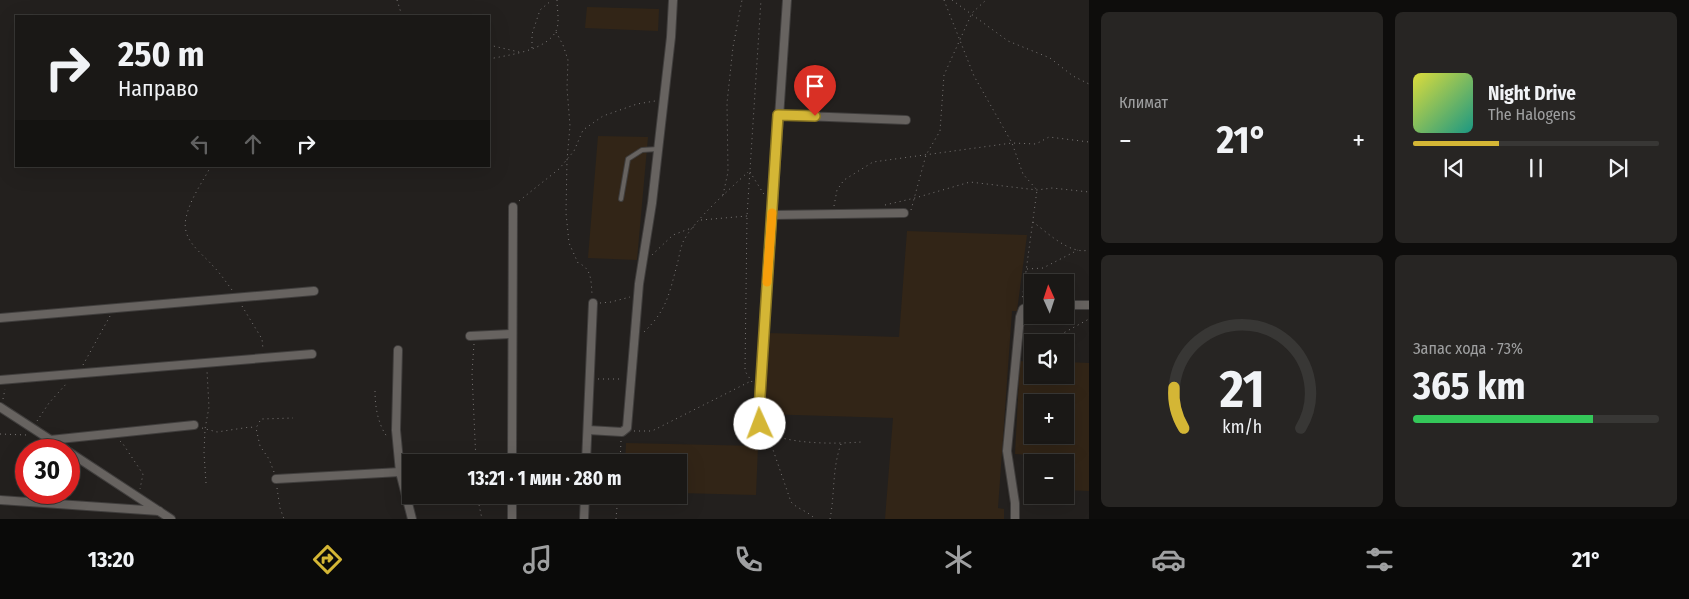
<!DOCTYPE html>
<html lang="ru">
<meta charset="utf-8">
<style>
body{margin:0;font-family:"Fira Sans Condensed",sans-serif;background:#272523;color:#f1f3f6;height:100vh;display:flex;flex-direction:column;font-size:19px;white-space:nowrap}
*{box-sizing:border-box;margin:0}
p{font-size:16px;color:#9fa0a1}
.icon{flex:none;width:28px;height:28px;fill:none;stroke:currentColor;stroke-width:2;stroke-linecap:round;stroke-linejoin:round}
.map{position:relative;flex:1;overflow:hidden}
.panel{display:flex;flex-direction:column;gap:12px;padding:12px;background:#0e0d0c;width:600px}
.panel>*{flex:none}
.top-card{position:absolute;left:15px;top:15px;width:475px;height:152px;border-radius:0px;box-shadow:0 5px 20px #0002,0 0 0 1px #383735;background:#1a1816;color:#f1f3f6;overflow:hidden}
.needle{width:32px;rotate:357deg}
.tools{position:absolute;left:1024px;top:274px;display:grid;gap:10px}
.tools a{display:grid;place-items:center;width:50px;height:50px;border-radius:0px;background:#1a1816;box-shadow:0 5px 20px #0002,0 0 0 1px #383735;font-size:25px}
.speed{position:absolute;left:15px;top:439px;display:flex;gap:10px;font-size:25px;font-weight:700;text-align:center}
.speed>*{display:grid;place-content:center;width:65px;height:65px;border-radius:50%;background:#1a1816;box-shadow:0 5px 20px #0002,0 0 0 1px #383735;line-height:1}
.speed .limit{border:8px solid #d22;background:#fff;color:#111}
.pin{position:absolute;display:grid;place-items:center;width:42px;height:42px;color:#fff;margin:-51px -21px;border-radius:50% 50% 50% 0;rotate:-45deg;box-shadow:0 0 5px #0007}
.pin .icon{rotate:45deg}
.me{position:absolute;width:55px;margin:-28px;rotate:358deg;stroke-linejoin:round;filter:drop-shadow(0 0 4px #0008)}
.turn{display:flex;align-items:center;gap:18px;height:105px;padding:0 20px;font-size:22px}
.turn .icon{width:65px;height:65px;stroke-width:2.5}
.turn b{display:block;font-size:35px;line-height:42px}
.lanes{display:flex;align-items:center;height:48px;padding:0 20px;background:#0003;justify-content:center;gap:25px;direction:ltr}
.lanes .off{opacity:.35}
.big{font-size:38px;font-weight:700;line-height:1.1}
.panel .card{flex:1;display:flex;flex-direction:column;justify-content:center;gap:8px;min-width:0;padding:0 18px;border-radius:8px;background:#272523}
.panel .dial{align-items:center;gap:0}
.dial svg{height:130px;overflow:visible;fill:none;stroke:#383735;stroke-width:7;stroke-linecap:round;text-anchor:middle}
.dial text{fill:#f1f3f6;stroke:none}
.song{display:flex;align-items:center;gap:15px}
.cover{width:60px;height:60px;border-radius:8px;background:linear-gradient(135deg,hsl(60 70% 55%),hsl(170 70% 35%))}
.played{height:5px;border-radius:2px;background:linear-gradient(90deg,#d4b635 35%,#383735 35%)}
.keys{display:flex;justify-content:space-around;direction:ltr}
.heat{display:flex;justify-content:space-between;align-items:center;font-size:28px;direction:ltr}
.charge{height:8px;border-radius:4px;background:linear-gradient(90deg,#34c759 73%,#383735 0)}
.panel .tiles{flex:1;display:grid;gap:12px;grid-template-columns:repeat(2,1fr)}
.trip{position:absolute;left:402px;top:454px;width:285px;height:50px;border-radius:0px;background:#1a1816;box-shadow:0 5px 20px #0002,0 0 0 1px #383735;font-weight:700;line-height:50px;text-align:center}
.tab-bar{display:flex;height:80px;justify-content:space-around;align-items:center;background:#0a0a09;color:#9fa0a1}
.tab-bar .icon{width:35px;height:35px}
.tab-bar .current{color:#d4b635}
.tab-bar b{font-size:22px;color:#f1f3f6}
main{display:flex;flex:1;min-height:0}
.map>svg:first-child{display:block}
.industrial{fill:#322517;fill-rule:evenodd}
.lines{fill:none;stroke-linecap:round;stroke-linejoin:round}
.lane-casing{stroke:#403e3d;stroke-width:6}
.street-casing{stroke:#403e3d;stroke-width:10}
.path{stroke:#7a7776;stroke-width:1;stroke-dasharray:1 4;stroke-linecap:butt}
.lane{stroke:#676360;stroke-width:4}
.street{stroke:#676360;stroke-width:8}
.route-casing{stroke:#8a7622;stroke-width:12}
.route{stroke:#d4b635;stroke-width:9}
.slow{stroke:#f59e0b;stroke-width:9}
</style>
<main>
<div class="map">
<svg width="1089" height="519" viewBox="0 0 1089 519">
<rect width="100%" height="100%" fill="#23201e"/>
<g class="industrial">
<polygon points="587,7 659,9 658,31 585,28"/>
<polygon points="598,136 648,137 637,260 588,258"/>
<polygon points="907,231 1027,235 1017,311 1012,311 998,508 1004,509 1004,519 885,519 893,418 763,414 768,333 899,337"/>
<path d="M1020,361l12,1v13h33v-13l24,1v128l-24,-1v-28h-11v-5l-39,-3zM1065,402v33h-33v-33z"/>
<polygon points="626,443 758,446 756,495 679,493 679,462 625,462"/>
</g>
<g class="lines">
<defs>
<polyline id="lane" points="621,199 628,159 642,150 658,149"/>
<g id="street">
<polyline points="778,115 906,120"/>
<polyline points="772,215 904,213"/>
<polyline points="1065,305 1089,305"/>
<polyline points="0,318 314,291"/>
<polyline points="470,336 512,334"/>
<polyline points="398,350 396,430 400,472 412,519"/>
<polyline points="0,380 312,354"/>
<polyline points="0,407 66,450"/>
<polyline points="588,430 622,432 627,428 639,284 652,203 671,37 673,0"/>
<polyline points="767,433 761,424 759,411 787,0"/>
<polyline points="50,440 194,425"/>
<polyline points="69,452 171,519"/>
<polyline points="512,462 513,207"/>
<polyline points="586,462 593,303"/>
<polyline points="276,479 400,472"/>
<polyline points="0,500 159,511"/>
<polyline points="512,519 512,495"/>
<polyline points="584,519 585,495"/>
<polyline points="1015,519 1015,503 1007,451 1020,317 1023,309 1032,305"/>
</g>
</defs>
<use href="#lane" class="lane-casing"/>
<use href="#street" class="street-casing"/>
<g class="path">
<polyline points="397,0 402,16"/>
<polyline points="944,0 974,76 1012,143 1023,174 1037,190 1022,301"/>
<polyline points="952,0 1008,41 1050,58 1073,76 1089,84"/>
<path d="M556,32l7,13 5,15 -1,28 3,38 -3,34 -1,53 3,30 9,20c14,5 13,19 14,31"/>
<polyline points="489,45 519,52"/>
<polyline points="532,48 532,34 540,10 552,0"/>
<path d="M489,59c19,-4 57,-8 67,-28 4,-8 1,-22 1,-31"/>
<path d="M211,166c-9,17 -21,33 -25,52 -5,22 15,34 27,48 7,7 13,16 19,24"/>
<polyline points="750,172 765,196"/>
<polyline points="723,195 728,172 727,103 733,47 742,0"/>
<polyline points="519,201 559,169 574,151 583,130 603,116 637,104 655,101"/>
<polyline points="885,205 915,198 970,182 1037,190 1052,188 1089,192"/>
<polyline points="834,206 837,190 844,180 873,162 1012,143 1036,144 1049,137 1089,142"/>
<polyline points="911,210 926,155 940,131 944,75 972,13 986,0"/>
<polyline points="701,220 747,216"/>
<path d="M1033,222c15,11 37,33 56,28"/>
<polyline points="652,255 673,235 694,227"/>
<polyline points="1027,269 1043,268 1078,250"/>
<polyline points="600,303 611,302 630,297"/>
<polyline points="242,306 262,339 263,349"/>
<path d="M644,332c23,-22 25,-38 33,-67 2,-7 3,-16 6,-23 10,-21 47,-53 65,-70"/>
<polyline points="1047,342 1089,319"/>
<polyline points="474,344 472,373 476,462"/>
<polyline points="1025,355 1032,350"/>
<polyline points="83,365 110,316"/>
<polyline points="598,379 622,379"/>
<polyline points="752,382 745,371 747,216 761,0"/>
<path d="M375,391c0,16 3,34 13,47"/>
<polyline points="3,399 5,389"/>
<polyline points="37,421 49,403 67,383"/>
<polyline points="202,428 217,432 250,427 256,428"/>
<polyline points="634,431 652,431 751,381"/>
<polyline points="0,434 27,435"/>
<path d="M775,436c25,8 60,8 86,6"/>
<polyline points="120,441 123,444 143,474 140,489"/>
<path d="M770,441l21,61c8,8 17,9 24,17"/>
<polyline points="620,462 621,441"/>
<polyline points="274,472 269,459 260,446 256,428 261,419 293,418"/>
<polyline points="206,483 204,453 205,429 209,407 207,371"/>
<polyline points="277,488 280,508 284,519"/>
<polyline points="477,495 482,519"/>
<polyline points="616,519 618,495"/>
<path d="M830,519c5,-26 2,-50 11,-75"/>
</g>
<use href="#lane" class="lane"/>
<use href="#street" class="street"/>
</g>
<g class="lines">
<defs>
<polyline id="route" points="760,424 759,411 778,115 815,116"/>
</defs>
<use href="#route" class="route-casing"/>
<use href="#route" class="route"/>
<polyline class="slow" points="767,282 772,213"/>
</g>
</svg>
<div class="tools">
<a><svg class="needle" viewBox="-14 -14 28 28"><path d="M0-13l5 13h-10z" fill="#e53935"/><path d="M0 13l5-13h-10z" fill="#9fa0a1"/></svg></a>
<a><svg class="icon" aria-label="sound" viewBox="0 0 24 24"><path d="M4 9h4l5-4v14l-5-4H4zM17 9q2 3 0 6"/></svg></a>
<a>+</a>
<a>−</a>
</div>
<div class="speed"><div class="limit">30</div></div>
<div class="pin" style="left:815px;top:116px;background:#d93025"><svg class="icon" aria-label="arrive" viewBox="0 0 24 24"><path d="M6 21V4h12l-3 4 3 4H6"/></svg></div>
<svg class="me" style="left:760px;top:424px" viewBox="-20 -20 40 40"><circle r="19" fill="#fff"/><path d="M0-13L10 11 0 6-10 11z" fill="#d4b635"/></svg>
<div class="trip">13:21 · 1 мин · 280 m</div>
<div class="top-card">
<div class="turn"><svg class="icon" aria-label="right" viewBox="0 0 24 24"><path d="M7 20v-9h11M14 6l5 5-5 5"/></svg><div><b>250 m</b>Направо</div></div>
<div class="lanes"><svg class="icon off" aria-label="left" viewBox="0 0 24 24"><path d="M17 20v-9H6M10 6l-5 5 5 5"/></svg><svg class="icon off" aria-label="ahead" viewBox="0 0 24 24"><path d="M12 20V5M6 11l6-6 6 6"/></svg><svg class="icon" aria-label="right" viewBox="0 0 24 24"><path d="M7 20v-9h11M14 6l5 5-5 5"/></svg></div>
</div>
</div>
<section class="panel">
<div class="tiles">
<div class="card"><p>Климат</p>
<div class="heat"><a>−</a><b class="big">21°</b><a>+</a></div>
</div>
<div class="card">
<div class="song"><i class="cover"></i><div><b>Night Drive</b><p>The Halogens</p></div></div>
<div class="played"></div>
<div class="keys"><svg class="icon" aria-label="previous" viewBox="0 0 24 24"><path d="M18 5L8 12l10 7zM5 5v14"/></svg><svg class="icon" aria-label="pause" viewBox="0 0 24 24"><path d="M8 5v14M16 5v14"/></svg><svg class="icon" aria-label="next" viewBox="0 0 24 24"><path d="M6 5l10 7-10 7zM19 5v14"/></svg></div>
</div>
<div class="card dial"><svg viewBox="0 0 100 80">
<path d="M14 69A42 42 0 1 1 86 69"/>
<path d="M14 69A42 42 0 0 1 8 44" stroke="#d4b635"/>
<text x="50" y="56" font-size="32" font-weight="700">21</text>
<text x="50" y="72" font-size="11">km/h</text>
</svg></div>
<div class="card"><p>Запас хода · 73%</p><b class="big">365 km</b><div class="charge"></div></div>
</div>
</section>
</main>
<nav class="tab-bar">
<b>13:20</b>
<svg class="icon current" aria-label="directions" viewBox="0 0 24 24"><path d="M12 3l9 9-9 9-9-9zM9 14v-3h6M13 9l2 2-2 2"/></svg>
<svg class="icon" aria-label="music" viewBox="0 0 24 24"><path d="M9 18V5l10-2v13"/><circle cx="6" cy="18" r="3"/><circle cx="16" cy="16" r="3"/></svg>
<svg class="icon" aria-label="phone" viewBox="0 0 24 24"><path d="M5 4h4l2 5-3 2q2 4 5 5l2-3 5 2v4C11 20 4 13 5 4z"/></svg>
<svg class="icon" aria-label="climate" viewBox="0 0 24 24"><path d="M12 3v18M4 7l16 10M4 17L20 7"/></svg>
<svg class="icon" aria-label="car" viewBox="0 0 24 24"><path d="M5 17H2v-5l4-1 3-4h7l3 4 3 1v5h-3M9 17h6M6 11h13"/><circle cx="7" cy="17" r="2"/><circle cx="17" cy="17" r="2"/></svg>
<svg class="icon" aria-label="filters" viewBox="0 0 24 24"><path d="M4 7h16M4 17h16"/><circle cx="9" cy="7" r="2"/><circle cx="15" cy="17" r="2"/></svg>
<b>21°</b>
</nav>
